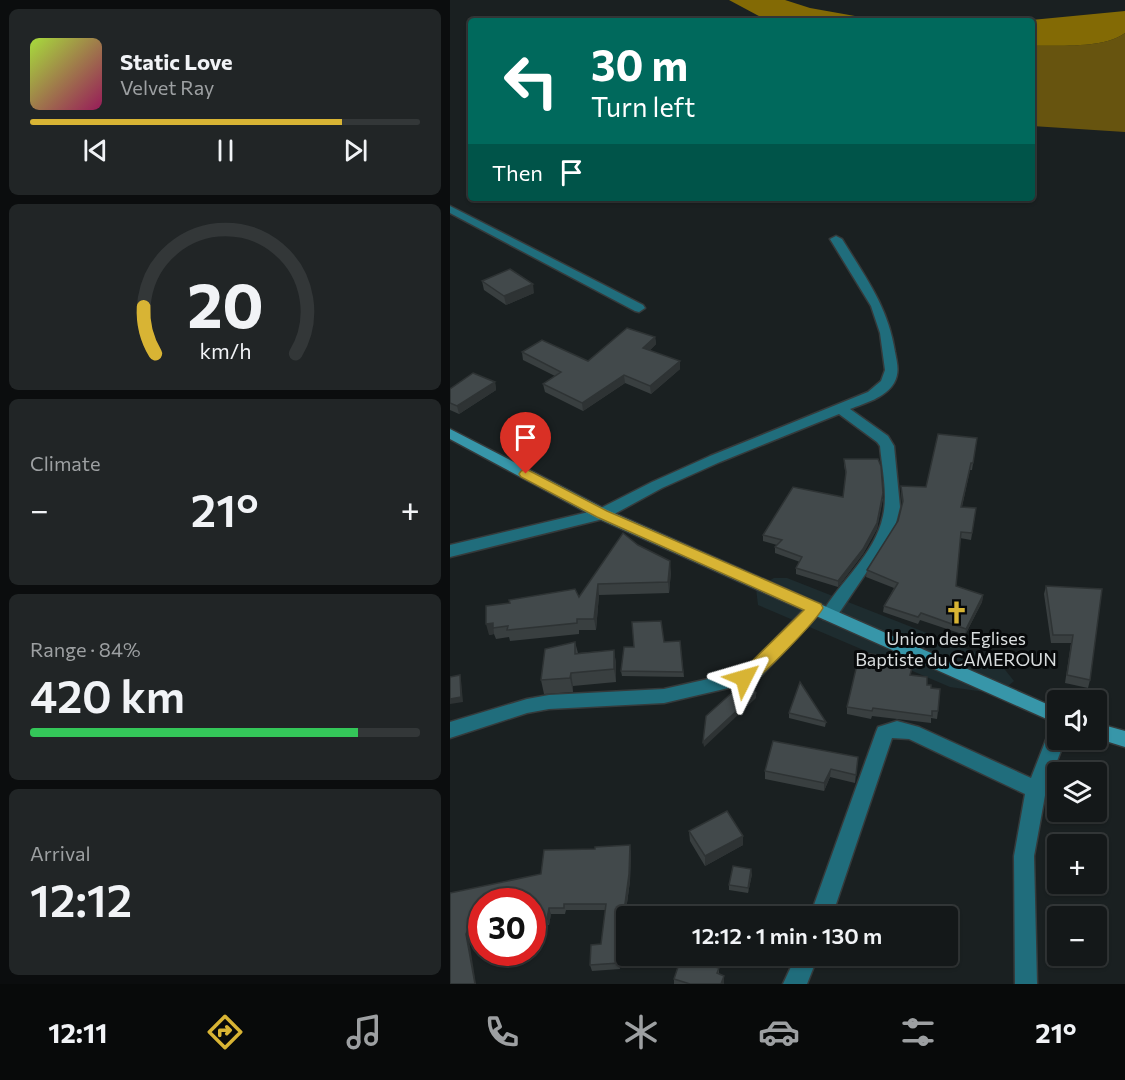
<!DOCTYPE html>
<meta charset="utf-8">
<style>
body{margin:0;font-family:Commissioner,sans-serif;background:#212526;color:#f1f3f6;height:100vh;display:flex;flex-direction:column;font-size:22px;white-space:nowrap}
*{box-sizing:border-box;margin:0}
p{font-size:20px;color:#9da0a2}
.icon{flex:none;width:33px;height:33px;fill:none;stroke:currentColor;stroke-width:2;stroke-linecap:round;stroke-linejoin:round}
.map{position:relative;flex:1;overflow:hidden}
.sheet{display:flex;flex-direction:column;gap:9px;padding:9px;background:#0b0d0e;width:450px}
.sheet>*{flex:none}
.top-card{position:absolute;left:18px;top:18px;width:567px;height:183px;border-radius:6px;box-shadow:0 2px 4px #0004,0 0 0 2px #333738;background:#00695c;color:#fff;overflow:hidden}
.controls{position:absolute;left:597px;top:690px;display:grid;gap:12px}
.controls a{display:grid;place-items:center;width:60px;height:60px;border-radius:6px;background:#141819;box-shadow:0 2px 4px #0004,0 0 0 2px #333738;font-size:30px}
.speed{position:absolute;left:18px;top:888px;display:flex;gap:12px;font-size:30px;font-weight:700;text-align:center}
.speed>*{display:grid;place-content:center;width:78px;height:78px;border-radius:50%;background:#141819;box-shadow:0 2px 4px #0004,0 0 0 2px #333738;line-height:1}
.speed .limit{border:9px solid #d22;background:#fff;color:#111}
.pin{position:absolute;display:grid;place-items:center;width:51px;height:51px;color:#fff;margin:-62px -26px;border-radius:50% 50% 50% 0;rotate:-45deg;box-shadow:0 0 6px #0007}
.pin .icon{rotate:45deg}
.me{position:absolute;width:66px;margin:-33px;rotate:50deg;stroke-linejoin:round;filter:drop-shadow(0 0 4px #0008)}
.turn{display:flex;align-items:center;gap:21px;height:126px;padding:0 24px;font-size:27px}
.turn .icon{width:78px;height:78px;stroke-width:2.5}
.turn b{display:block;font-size:42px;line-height:51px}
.then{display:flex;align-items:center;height:57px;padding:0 24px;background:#0003;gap:12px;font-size:22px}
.big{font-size:45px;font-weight:600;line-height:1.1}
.sheet .card{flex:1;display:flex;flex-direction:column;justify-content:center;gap:9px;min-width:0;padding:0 21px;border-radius:9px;background:#212526}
.sheet .dial{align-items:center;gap:0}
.dial svg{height:156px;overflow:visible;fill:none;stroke:#333738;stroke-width:7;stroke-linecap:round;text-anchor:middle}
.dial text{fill:#f1f3f6;stroke:none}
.song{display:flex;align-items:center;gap:18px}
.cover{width:72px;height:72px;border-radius:9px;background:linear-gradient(135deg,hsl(80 70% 55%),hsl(330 70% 35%))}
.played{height:6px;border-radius:3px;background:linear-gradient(90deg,#d8b434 80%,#333738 80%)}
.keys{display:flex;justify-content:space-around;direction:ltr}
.heat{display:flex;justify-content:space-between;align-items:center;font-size:33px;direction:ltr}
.charge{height:9px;border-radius:4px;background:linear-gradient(90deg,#34c759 84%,#333738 0)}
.trip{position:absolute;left:166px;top:906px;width:342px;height:60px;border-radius:6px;background:#141819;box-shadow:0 2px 4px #0004,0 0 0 2px #333738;font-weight:600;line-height:60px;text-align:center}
.menu{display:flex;height:96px;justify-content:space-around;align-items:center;background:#080a0a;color:#9da0a2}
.menu .icon{width:42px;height:42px}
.menu .on{color:#d8b434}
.menu b{font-size:27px;color:#f1f3f6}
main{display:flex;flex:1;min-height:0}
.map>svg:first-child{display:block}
.built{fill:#1e2c2f}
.forest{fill:#67540f}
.water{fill:#836a05}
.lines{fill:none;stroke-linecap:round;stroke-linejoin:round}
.street-casing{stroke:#353a3b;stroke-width:3}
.secondary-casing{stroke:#353a3b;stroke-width:3}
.street{fill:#206d7c;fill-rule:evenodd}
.secondary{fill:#3796a9;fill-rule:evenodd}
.wall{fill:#393f40}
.shaded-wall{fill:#2e3334}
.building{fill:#42494b;stroke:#2e3334;stroke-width:1.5}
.route{fill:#d8b434;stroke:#8c7522;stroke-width:1.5}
.labels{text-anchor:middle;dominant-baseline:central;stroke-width:6;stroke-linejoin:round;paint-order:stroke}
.poi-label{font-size:18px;fill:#d9ddde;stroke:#07090a}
</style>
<main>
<section class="sheet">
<div class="card">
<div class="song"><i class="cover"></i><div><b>Static Love</b><p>Velvet Ray</p></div></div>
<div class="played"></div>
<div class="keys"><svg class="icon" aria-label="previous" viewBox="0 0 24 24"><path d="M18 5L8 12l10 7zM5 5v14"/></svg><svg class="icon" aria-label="pause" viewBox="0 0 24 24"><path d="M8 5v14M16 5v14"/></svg><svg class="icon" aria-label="next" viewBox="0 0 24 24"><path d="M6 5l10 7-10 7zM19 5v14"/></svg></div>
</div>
<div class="card dial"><svg viewBox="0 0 100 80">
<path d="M14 69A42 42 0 1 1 86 69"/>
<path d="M14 69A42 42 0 0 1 8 45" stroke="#d8b434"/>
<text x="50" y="56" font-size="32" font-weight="700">20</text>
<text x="50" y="72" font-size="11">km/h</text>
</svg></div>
<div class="card"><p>Climate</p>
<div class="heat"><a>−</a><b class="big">21°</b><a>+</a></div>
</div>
<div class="card"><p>Range · 84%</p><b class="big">420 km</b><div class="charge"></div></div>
<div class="card"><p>Arrival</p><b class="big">12:12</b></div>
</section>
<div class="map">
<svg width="675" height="984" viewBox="0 0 675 984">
<rect width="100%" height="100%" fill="#1a2021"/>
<polygon class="built" points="324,578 337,578 548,661 564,681 549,694 500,687 308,605 306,588"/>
<path class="forest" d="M675,33v99l-93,-6v-80c26,-1 71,3 93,-13z"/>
<g class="water">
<polygon points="279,0 335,0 360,8 433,21 318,21"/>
<path d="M675,11v22c-22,16 -67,12 -93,13v-25h-11z"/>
</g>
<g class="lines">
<defs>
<g id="street">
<polygon points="0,206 193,305 195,308 189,312 185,311 0,213"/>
<path d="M386,236l6,3c23,38 46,67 53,113 2,11 5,20 -1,31 -9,15 -29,20 -44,26l38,27 6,10 6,61 -5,20 -6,12 -54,80 -6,2 -6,-2 -2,-4c18,-33 54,-60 62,-99 5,-22 -1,-47 -3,-70l-3,-4 -38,-28 -119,48 -58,26 -55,30 -157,39v-12l147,-35 55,-28 58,-26 158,-64 13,-11 4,-11 -5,-37 -9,-27 -41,-67z"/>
<polygon points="365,602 371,604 373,608 371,612 312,675 300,683 214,703 99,709 77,713 0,738 0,722 77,699 99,695 214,689 289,672 300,665 359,604"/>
<polygon points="447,721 469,727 581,778 599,732 601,727 608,725 608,740 615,740 596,790 584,856 587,984 565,984 564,856 575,794 459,739 442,738 382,916 360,916 426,732 428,727"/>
<polygon points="346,956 368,956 357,984 333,984"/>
</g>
<g id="secondary">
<polygon points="0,429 157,510 608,709 608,724 147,518 0,439"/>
<polygon points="646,723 675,731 675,747 646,738"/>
</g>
</defs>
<use href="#street" class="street-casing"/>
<use href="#secondary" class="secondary-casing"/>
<use href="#street" class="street"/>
<use href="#secondary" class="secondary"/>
</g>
<g class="wall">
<polygon points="32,281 84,293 56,305 34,290"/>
<polygon points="205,337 206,344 200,350 230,369 201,394 175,383 133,411 95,392 93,384 105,376 73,360 72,352 138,361"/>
<polygon points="45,382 46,390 9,414 0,410 0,389"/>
<polygon points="527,438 522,470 520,470 512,507 525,515 521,540 510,538 506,586 533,595 532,602 515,635 470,620 468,624 433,612 434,606 444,588 416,577 417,570 448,521 452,504 451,492 451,486 476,487"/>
<polygon points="394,459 433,499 427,529 413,554 388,587 346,574 346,568 350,562 325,553 325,547 327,545 313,541 313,535 393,497 396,476 394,465"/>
<polygon points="173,533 221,572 219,593 149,595 146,630 129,630 129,634 60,641 59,637 46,639 44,634 39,635 60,603 129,597"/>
<polygon points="596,586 652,589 640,680 638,688 615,683 621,643 601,643 594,594"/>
<polygon points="230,641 234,677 172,676 171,671 184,647 214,642"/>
<polygon points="125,642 128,653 164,650 166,664 166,682 123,686 123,692 94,694 91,680"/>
<polygon points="446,665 461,676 477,685 481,688 488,711 487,719 481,718 481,723 422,716 421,719 397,714 397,707"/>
<polygon points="339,713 376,722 375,727 339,718"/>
<polygon points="408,757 405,783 380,777 374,791 315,779 315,771"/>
<polygon points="239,831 293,845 255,866 240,841"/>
<polygon points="181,852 180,881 176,911 177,916 177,954 170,955 170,969 142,971 140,965 151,944 156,910 116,910 115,914 101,914 99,925 82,925 82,902 32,902 32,925 24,927 19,940 0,893 91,874"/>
<polygon points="302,874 298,893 279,890 279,885"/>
<polygon points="269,968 269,974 274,976 274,984 224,984 224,979"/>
</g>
<g class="shaded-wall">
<polygon points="83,284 84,293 56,305 54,296"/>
<polygon points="205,337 206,344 194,356 193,348"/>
<polygon points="230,361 230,369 201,394 200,386"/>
<polygon points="174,375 175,383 133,411 132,403"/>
<polygon points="45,382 46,390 9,414 7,406"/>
<polygon points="433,493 427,529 413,554 388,587 388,581"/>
<polygon points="220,561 221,572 219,593 218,582"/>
<polygon points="148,584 149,595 146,630 144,619"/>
<polygon points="533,595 532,602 515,635 516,629"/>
<polygon points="43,623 44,634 39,635 36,624"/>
<polygon points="164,650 166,664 166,682 164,669"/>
<polygon points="121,673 123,686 123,692 120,678"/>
<polygon points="10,675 11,680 13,702 0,704 0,699"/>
<polygon points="306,693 306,698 254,747 253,742"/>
<polygon points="381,769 380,777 374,791 374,783"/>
<polygon points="293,836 293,845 255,866 255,856"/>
<polygon points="180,845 181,852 180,881 175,917 174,911"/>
<polygon points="301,869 302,874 298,893 298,888"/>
<polygon points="99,908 101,914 99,925 97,919"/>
<polygon points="32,919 32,925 24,927 19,940 26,984 25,984 16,934 22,920"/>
<polygon points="169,949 170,955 170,969 169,963"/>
<polygon points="274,976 274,984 271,984"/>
</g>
<g class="building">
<polygon points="60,269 83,284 54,296 32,281"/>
<polygon points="177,328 205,337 193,348 230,361 200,386 174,375 132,403 93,384 111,372 72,352 92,340 138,361"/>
<polygon points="23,373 45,382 7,406 0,403 0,389"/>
<polygon points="488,434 527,438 523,463 521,463 511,507 526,508 522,533 511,532 506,586 533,595 516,629 471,613 468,617 434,606 448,583 417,570 448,521 453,501 451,486 476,487"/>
<polygon points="394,459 428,459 431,466 433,493 427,523 413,549 388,581 346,568 352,557 325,547 332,540 313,535 343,487 393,497 396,472"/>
<polygon points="173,533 188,545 220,561 218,582 148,584 144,619 127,619 127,623 57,630 58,626 43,628 43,623 36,624 36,606 60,603 59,600 125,589 129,597"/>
<polygon points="596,586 652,589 640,680 617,675 623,635 603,635"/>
<polygon points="211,621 214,642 230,641 233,672 171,671 174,647 184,647 182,622"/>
<polygon points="125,642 125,654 164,650 164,669 121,673 120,678 91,680 95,649"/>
<polygon points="410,652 447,658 446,665 462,668 460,675 477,677 477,685 481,685 481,688 490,689 488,711 482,711 482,716 423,708 422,711 397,707"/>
<polygon points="10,675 11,697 0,699 0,677"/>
<polygon points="295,681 306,693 253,742 256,716"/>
<polygon points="350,682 376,722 339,713"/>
<polygon points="323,741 408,757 406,775 381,769 374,783 315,771"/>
<polygon points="277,811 293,836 255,856 239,831"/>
<polygon points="180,845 179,874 174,911 193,912 193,916 177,916 177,948 169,949 169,963 140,965 141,945 151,944 156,904 114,904 114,908 99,908 97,919 82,919 82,902 32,902 32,919 22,920 16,934 25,984 0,984 0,893 91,874 94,850 145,849 145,847"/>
<polygon points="283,866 301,869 298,888 279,885"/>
<polygon points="231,958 269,968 267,973 274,976 271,984 240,984 224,979"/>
</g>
<path class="route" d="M76,469l81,42 214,93 2,4c-8,14 -58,66 -72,74 -5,3 -8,3 -13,1l-3,-5 69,-68 -207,-93 -76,-40 -2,-3 2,-3z"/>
<defs>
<symbol id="church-bare" viewBox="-9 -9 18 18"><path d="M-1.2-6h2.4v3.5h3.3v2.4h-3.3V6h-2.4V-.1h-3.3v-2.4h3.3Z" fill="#d8b434" stroke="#07090a" stroke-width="2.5" paint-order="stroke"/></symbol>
</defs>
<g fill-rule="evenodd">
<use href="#church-bare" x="490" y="596" width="33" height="33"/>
</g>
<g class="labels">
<g class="poi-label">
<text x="506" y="638">Union des Eglises<tspan x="506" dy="21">Baptiste du CAMEROUN</tspan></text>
</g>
</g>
</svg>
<div class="controls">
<a><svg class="icon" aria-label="sound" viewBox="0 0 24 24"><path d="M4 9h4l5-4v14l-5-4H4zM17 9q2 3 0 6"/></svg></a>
<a><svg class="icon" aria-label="layers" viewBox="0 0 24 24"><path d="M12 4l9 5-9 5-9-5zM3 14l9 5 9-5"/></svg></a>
<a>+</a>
<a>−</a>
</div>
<div class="speed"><div class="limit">30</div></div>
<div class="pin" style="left:76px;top:474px;background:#d93025"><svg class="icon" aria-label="arrive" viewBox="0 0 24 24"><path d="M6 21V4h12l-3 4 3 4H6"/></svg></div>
<svg class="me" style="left:294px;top:678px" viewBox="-20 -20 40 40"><path d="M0-17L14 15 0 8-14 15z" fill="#d8b434" stroke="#fff" stroke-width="4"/></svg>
<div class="trip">12:12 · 1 min · 130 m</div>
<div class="top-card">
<div class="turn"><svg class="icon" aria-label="left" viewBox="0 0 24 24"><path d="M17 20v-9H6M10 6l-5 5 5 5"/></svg><div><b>30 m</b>Turn left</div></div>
<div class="then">Then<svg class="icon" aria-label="arrive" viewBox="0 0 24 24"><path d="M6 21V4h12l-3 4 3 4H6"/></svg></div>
</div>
</div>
</main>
<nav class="menu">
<b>12:11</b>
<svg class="icon on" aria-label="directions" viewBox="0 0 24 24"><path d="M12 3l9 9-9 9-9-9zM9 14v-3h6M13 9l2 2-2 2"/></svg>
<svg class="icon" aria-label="music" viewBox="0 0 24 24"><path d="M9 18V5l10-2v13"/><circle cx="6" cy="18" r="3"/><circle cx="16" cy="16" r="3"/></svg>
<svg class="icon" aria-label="phone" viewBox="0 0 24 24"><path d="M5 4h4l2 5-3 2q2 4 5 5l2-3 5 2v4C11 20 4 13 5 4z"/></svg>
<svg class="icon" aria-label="climate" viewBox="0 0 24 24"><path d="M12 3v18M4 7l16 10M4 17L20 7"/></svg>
<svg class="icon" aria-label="car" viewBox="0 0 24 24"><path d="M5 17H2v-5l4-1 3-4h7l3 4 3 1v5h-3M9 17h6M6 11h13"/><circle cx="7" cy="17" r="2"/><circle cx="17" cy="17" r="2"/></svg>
<svg class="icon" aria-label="filters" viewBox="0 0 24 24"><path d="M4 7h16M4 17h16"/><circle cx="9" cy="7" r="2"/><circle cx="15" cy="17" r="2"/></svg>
<b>21°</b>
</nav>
